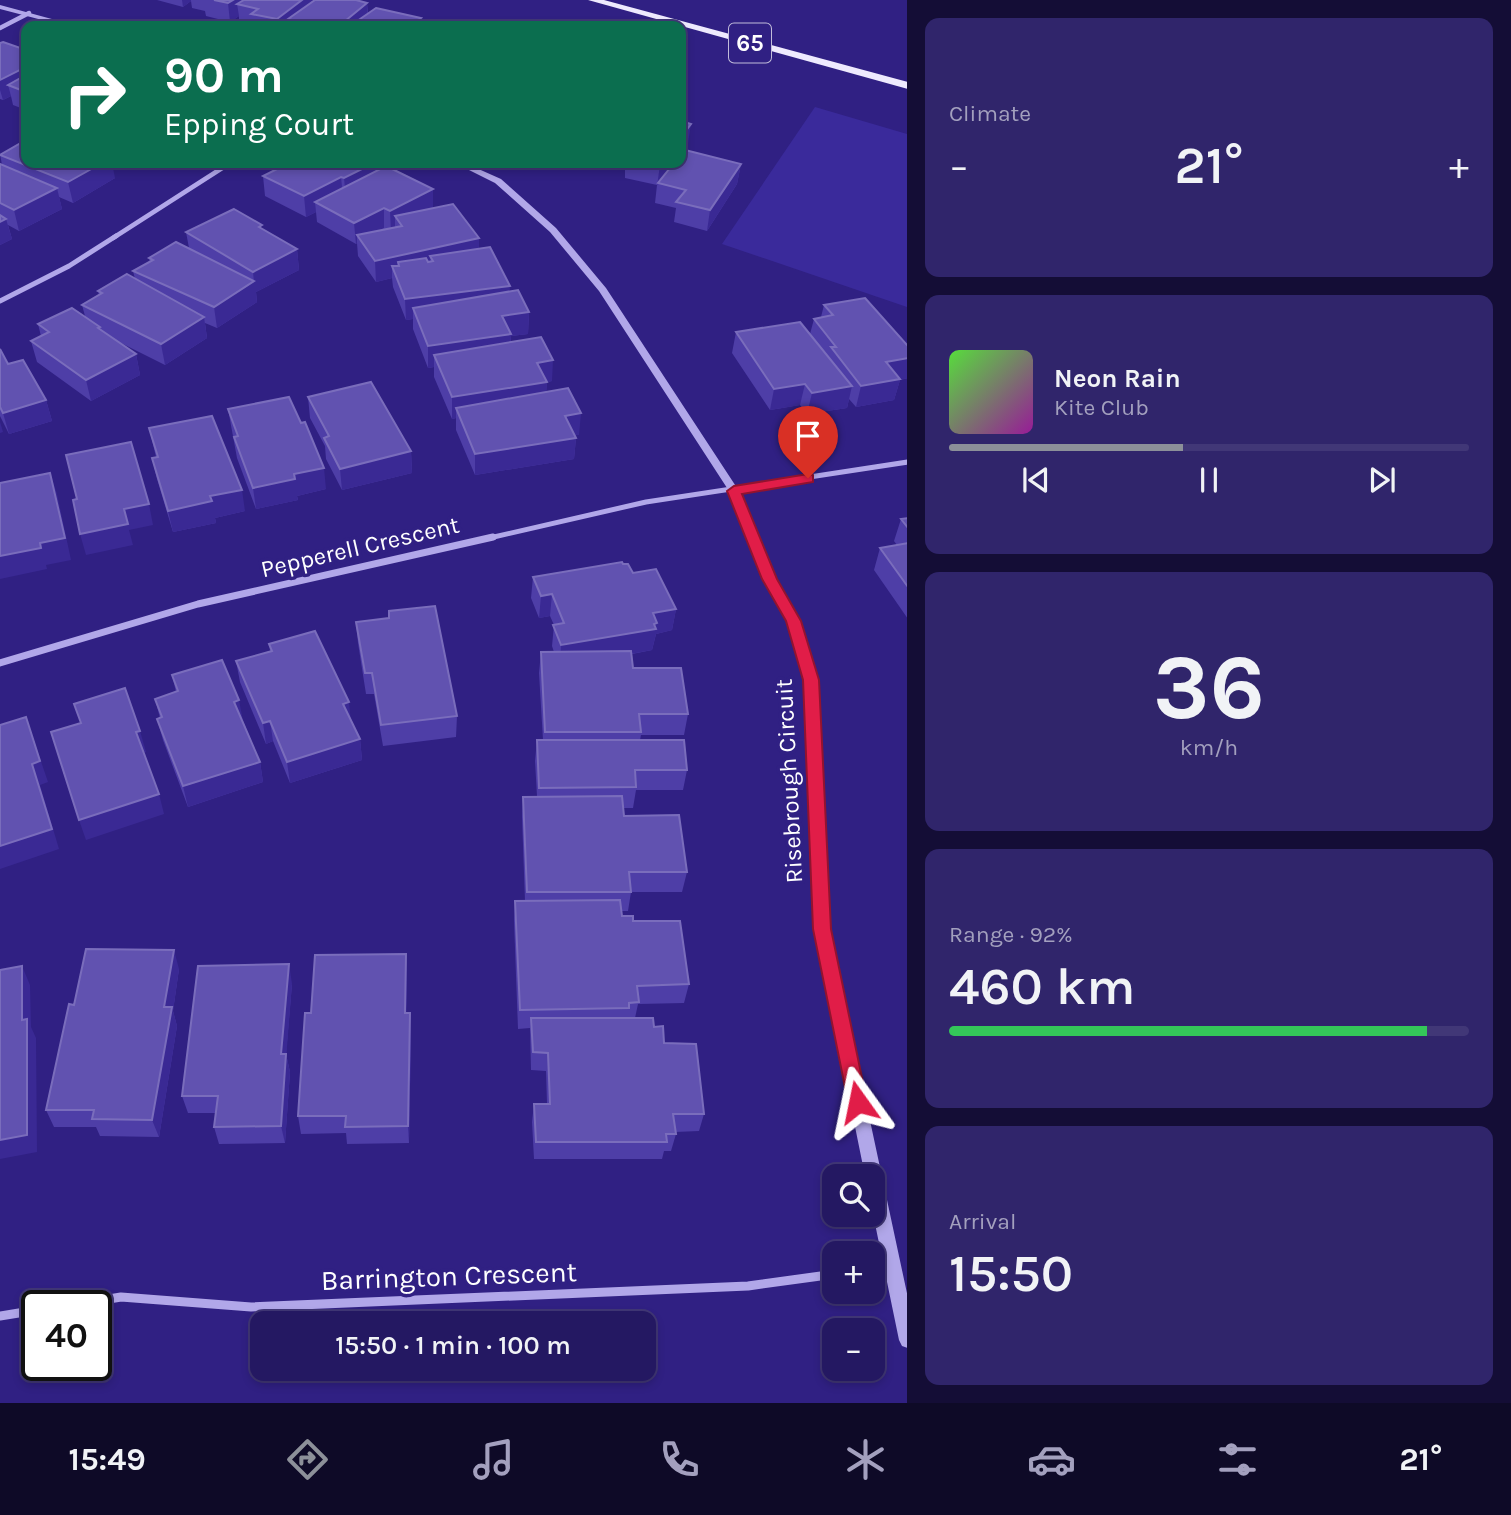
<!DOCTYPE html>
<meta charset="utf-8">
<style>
body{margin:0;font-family:Karla,sans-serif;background:#30256b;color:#f1f3f6;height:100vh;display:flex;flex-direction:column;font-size:26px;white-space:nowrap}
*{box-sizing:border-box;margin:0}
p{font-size:23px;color:#a3a0be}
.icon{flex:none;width:38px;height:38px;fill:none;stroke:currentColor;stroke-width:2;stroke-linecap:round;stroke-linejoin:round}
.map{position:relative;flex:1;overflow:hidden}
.details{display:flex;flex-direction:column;gap:18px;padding:18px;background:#140d36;width:604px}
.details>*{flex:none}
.guide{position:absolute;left:21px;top:21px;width:665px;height:147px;border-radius:14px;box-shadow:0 4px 10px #0003,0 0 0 2px #413777;background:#0b6e4f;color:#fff;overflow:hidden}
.fabs{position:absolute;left:822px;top:1164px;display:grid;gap:14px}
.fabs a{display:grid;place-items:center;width:63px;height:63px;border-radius:14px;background:#241862;box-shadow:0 4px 10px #0003,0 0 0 2px #413777;font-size:35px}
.speed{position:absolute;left:21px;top:1290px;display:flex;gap:14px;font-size:35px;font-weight:700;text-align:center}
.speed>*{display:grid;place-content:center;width:91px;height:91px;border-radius:50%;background:#241862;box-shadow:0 4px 10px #0003,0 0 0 2px #413777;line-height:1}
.speed .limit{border:4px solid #111;border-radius:10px;background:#fff;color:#111}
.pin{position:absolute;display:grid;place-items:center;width:60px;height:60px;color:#fff;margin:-72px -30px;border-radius:50% 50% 50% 0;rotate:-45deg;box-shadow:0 0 7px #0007}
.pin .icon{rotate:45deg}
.me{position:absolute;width:77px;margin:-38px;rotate:348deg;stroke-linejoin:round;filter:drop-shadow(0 0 5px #0008)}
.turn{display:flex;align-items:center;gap:24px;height:147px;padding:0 28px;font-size:32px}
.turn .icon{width:91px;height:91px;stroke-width:2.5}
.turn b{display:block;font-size:49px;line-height:60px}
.big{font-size:52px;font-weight:600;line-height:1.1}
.details .widget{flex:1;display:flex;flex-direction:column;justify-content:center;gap:10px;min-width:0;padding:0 24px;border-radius:14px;background:#30256b}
.details .dial{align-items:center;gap:0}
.dial b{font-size:91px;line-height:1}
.song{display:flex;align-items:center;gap:21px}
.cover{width:84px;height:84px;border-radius:10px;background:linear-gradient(135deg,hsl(110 70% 55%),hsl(300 70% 35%))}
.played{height:7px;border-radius:4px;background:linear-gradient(90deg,#8c9099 45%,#413777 45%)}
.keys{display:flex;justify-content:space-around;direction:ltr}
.heat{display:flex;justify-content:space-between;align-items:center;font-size:38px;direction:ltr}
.charge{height:10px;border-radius:5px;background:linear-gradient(90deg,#34c759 92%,#413777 0)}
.trip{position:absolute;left:250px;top:1311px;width:406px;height:70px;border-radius:14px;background:#241862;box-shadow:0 4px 10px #0003,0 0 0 2px #413777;font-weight:600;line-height:70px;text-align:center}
.dock{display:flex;height:112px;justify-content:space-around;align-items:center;background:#0e0a27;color:#a3a0be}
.dock .icon{width:49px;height:49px}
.dock .on{color:#8c9099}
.dock b{font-size:32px;color:#f1f3f6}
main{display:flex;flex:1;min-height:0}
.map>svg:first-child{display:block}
.green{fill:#3a2a9b}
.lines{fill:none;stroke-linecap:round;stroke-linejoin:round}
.minor-far3{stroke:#b1a7e9;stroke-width:4.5}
.minor-far2{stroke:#b1a7e9;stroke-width:5}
.minor-far1{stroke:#b1a7e9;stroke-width:7}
.minor{stroke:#b1a7e9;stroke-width:9}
.tertiary{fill:#b1a7e9;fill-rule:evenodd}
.primary{fill:#eeeafe;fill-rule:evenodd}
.wall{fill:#4e3ea7}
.shaded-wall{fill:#3a2994}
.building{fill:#6152b0;stroke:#7a6dbc;stroke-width:2}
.route{fill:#e11d48;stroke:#92132f;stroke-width:2}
.labels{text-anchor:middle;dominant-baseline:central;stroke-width:7;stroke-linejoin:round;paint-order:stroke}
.shield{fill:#302083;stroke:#c1bcda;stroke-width:2}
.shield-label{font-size:23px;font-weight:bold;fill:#fff}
.street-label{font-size:24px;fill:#fff;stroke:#302083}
.near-street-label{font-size:28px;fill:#fff;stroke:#302083}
</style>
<main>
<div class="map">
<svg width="908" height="1403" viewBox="0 0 908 1403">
<rect width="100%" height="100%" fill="#302083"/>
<polygon class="green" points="815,107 907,134 907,307 722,244"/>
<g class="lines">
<g class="minor-far3">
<polyline points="0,28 29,13"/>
<polyline points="113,238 230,163"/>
</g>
<g class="minor-far2">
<polyline points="0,301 69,266 116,236"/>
<polyline points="485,539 646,502 908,462"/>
</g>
<polyline class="minor-far1" points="0,663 198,604 493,537"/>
<g class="minor">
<polyline points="873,1268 890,1266"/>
<polyline points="66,1306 121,1297 251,1307 748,1286 835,1274"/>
<polyline points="0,1316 37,1310"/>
</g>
<g class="tertiary">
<polygon points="0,5 74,25 76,26 65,26 0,9"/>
<polygon points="455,163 465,163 501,179 556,228 606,288 739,491 775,579 799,620 817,680 829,929 908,1298 908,1348 902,1346 899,1340 873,1214 873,1176 865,1176 815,929 805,680 787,620 763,579 729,491 599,291 550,232 495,183"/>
</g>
<polygon class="primary" points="588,0 604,0 908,82 908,89"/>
</g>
<g class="wall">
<polygon points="157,0 356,0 367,3 368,13 421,18 421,26 253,26 239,23 239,16 230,22 206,16 205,11 192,8 191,1 183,7"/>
<polygon points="0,43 23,49 26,47 26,110 13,105 11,96 3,100 0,99"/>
<polygon points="0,154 115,178 73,203 59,197 62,209 19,231 8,225 12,239 0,245 0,164 2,165"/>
<polygon points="289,163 377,163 377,170 479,238 479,249 510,292 529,312 528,334 511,336 511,343 552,381 547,382 546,392 579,435 575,435 576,438 574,459 475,475 456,430 456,418 452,419 434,377 434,367 428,368 413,329 413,319 406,320 393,287 392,278 376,282 358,256 357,243 356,244 317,222 316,212 306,217 265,196 263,176"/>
<polygon points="605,163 674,163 741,164 737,184 707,231 674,222 676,208 655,203 657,185 625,178 625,170 605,165"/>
<polygon points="263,229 297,249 299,270 256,292 257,302 217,328 205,323 207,338 165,365 119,342 136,354 140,375 91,401 37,362 31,341 41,336 38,324 85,316 82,305 99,295 98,291 135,279 133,271 150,262 149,258 189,248 186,232"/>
<polygon points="824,305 908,346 908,378 900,380 894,400 856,407 849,399 847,408 807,414 800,405 770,410 732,353 736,332 810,334 814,319 821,317"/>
<polygon points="0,349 8,364 46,400 52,421 9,434 0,416"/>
<polygon points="308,397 411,451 412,473 342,490 326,459 325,446 310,418"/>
<polygon points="228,409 326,489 297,496 298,500 256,509 237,458"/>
<polygon points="149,428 245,511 215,518 216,523 173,532 157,479 152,458 156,457"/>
<polygon points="908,518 908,619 874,570 880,548 897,545 894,541 901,519"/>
<polygon points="623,564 676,609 672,630 656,634 652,650 632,654 633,668 688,714 684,735 641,735 640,740 687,770 683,790 636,790 633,808 624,808 624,816 687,872 682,892 631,892 628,911 622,911 622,916 633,921 689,984 684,1003 638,1004 635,1018 654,1027 704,1114 699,1131 675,1132 676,1134 671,1151 664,1151 662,1159 534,1159 532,1122 534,1104 547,1104 546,1071 531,1070 530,1028 518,1029 514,921 515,901 525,901 522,817 523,797 537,796 535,761 537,740 543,740 539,673 541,652 554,652 552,646 554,625 550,616 539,618 531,598 533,577"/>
<polygon points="356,622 457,716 456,737 383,746 374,694 366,694 358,643"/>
<polygon points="269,644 351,720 360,739 362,760 290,783 273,741 266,744 240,682 236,661 270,651"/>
<polygon points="172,675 243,721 260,762 263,782 188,807 163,740 157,719 160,718 155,699 176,692"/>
<polygon points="406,954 407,973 406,1013 411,1032 409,1143 347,1144 346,1133 301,1134 298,1116 311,1013"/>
<polygon points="179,969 173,1011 177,1026 159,1137 100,1136 96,1127 54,1127 46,1110 74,1005"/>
<polygon points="292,984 286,1054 290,1072 285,1143 219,1144 214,1127 216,1113 188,1113 182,1096"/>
</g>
<g class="shaded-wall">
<polygon points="182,0 191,0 191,1 183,7"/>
<polygon points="233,0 260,0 237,4 239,16 230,22 228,3"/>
<polygon points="302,0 318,0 288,19 289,26 277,26 277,19"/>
<polygon points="367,3 368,21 363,26 339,26"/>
<polygon points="421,18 421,26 411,26"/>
<polygon points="26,67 26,89 8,85 11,96 3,100 0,90 0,80"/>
<polygon points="691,124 688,143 681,154 681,137"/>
<polygon points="102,163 112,163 115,178 73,203 68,182"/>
<polygon points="374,163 377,163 378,181 346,199 344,178"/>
<polygon points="662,163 674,163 658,183 657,186 660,165"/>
<polygon points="741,164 737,184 707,231 710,210"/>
<polygon points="341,177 343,197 315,202 316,212 306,217 304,196"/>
<polygon points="57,188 62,209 19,231 14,210"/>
<polygon points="433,189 433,210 395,216 395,230 391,232 390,211"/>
<polygon points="384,208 384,228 361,241 357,235 357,243 356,244 354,223"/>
<polygon points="6,219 12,239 0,245 0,222"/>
<polygon points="479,238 479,259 433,261 430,256 431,270 399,266 398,262 398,277 392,266 392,278 376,282 375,261"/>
<polygon points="297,249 299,270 256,292 257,302 217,328 214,307 254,282 253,272"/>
<polygon points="510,286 509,307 413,308 413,319 406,320 405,299"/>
<polygon points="529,312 528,334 511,336 510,356 434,355 434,367 428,368 428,346 502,316"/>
<polygon points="204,317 207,338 165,365 161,344"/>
<polygon points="136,354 140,375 91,401 86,380"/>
<polygon points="908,358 908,378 900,380 894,400 856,407 861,386 886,362"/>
<polygon points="553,360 552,381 547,382 546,403 456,408 456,418 452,419 452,397 537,363"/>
<polygon points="805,384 800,405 770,410 774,389"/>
<polygon points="852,386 847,408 807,414 812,393"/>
<polygon points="46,400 52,421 9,434 3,413"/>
<polygon points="581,413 579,435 563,437 565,416"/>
<polygon points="0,422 3,432 0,433"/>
<polygon points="576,438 574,459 475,475 475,454"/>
<polygon points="411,451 412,473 342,490 340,469"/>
<polygon points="324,468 326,489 297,496 298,500 256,509 253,488 294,474"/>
<polygon points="50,473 57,494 71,560 46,565 47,569 0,579 0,556 40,543"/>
<polygon points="242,490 245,511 215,518 216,523 173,532 168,511 210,496"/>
<polygon points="149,504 153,525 129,530 133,545 86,555 80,534 124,509"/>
<polygon points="552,594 550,616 539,618 541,596"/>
<polygon points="676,609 672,630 656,634 652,650 560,667 561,645 653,613"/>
<polygon points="239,700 243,721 234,702"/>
<polygon points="349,702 351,723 343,704"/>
<polygon points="26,717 48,782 40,785 59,849 0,869 0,846 32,764"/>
<polygon points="270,721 273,741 266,744 263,723"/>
<polygon points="140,731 146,752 142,753 136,732"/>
<polygon points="360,739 362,760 290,783 287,762"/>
<polygon points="260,762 263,782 188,807 183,786"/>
<polygon points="159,794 164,814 86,840 79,820"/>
<polygon points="174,950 179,969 173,1011 177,1026 159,1137 152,1120 164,1007"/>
<polygon points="406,954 407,973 406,1032 405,1013"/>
<polygon points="289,964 292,984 285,1072 281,1054"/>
<polygon points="22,966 30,985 31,1027 36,1038 37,1152 0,1159 0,1140 22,1020"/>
<polygon points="410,1013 411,1032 409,1143 408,1126"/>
<polygon points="286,1054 290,1072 285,1143 281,1126"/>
</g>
<g class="building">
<polygon points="214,0 233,0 228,3"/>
<polygon points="244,0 302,0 277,19 251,14 258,9 237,4"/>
<polygon points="315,0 356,0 367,3 339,26 306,26 309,24 288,19"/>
<polygon points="376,8 421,18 411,26 350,26"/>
<polygon points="428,23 442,26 424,26"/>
<polygon points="3,42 23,49 26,47 26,67 0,80 0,43"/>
<polygon points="26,75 26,92 8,85"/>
<polygon points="681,121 691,124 681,137"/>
<polygon points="26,140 26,163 102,163 68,182 0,155"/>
<polygon points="685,150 741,164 710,210 676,202 686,190 658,183 674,163 681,163 681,155"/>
<polygon points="289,163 374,163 344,178 341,177 304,196 263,176"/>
<polygon points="649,163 662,163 660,165"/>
<polygon points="0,164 57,188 14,210 0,203"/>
<polygon points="386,166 433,189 390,211 384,208 354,223 315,202"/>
<polygon points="453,204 479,238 375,261 357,235 402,226 395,216"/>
<polygon points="234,209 262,225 259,227 297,249 253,272 186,232"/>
<polygon points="0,215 6,219 0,222"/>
<polygon points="176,242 254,281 214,307 133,271 153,260 149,258"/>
<polygon points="490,247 510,286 405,299 392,266 399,266 398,262 426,258 428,262 433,261 430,256"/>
<polygon points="127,274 204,317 161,344 82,305 102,293 98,291"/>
<polygon points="518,290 529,312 502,316 511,334 428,346 413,308"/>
<polygon points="865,298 908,346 908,358 886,362 900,379 861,386 831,347 836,347 814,319 833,315 824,305"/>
<polygon points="72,308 100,327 98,328 136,354 86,380 31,341 49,332 38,324"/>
<polygon points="800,322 852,386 812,393 805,384 774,389 736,332"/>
<polygon points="541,337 553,360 537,363 547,382 452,397 434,355"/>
<polygon points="0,349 8,364 23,360 46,400 3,413 0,407"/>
<polygon points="371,382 411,451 340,469 324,438 329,436 308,397"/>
<polygon points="568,388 581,413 565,416 576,438 475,454 456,408"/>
<polygon points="289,397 301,423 305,422 324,468 294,474 295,479 253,488 234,437 238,436 228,409"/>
<polygon points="212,416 242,490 210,496 212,501 168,511 152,458 158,457 149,428"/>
<polygon points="131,442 149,504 124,509 128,524 80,534 73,500 77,499 66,455"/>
<polygon points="50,473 65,538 40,543 41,548 0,556 0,483"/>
<polygon points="908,518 908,528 901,519"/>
<polygon points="908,543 908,587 880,548"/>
<polygon points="622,562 623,564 628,564 633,573 656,569 676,609 653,613 657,623 654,624 656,629 561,645 553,625 564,623 552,594 541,596 533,577"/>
<polygon points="435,606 457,716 381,725 372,673 365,673 356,622 389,618 389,611"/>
<polygon points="315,631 349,702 343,704 360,739 287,762 270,721 263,723 236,661 272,651 269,644"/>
<polygon points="631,651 633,668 681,668 688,714 639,714 641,732 545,732 541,652"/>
<polygon points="222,660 239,700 234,702 260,762 183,786 157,719 162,717 155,699 178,691 172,675"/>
<polygon points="125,688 140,731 136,732 159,794 79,820 51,732 81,723 74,704"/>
<polygon points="26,717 40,761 32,764 52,829 0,846 0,725"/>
<polygon points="537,740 684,740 687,770 635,770 636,787 539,788"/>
<polygon points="622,796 624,816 679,815 687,872 629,872 631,892 527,892 523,797"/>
<polygon points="620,900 622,916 633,916 633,921 680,921 689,984 637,986 639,1002 629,1003 629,1008 520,1010 515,901"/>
<polygon points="86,949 174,950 164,1007 172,1007 152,1120 92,1119 94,1110 46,1110 69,1004 74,1005"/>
<polygon points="406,954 405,1013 410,1013 408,1126 345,1127 346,1116 298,1116 305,1013 311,1013 315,955"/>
<polygon points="289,964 281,1054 286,1054 281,1126 214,1127 218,1096 182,1096 198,966"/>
<polygon points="22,966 22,1020 27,1019 27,1135 0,1140 0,970"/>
<polygon points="531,1018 653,1018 654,1027 663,1026 664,1043 696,1044 704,1114 673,1114 676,1134 666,1134 667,1142 536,1142 534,1104 550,1104 548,1053 533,1052"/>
</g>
<polygon class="route" points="808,474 813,475 813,482 742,494 777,579 801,621 819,680 831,929 867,1102 865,1108 858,1111 850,1108 848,1102 813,929 803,680 786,621 762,579 727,491 734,486"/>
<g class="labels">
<rect class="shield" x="729" y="23.5" width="42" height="39" rx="5"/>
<g class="shield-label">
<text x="750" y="43">65</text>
</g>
<g class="street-label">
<text transform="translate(360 547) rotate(-13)">Pepperell Crescent</text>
<text transform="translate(789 781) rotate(-93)">Risebrough Circuit</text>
</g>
<g class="near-street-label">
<text transform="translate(449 1276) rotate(-2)">Barrington Crescent</text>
</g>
</g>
</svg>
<div class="fabs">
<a><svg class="icon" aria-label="search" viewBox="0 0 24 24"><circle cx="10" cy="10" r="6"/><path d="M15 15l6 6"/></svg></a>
<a>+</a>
<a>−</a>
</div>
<div class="speed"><div class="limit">40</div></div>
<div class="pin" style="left:808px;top:478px;background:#d93025"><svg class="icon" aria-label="arrive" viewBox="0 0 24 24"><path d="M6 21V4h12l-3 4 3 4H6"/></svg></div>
<svg class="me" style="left:858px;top:1102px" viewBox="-20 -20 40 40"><path d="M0-17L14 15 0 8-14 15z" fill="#e11d48" stroke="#fff" stroke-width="4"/></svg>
<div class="trip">15:50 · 1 min · 100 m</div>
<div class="guide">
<div class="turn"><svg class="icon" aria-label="right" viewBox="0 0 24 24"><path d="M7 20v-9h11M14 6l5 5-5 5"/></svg><div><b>90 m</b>Epping Court</div></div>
</div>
</div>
<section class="details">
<div class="widget"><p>Climate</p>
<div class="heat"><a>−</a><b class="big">21°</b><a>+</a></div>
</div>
<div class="widget">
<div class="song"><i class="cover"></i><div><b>Neon Rain</b><p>Kite Club</p></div></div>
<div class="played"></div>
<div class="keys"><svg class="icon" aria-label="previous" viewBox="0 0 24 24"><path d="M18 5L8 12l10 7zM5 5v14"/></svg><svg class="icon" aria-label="pause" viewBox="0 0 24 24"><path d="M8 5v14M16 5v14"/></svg><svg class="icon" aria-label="next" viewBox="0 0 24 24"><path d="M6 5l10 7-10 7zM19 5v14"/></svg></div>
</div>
<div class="widget dial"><b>36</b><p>km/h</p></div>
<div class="widget"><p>Range · 92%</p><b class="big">460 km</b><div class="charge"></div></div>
<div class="widget"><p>Arrival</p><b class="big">15:50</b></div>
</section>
</main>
<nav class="dock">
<b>15:49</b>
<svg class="icon on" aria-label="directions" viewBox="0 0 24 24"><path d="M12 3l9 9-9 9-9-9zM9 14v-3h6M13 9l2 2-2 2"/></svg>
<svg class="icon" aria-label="music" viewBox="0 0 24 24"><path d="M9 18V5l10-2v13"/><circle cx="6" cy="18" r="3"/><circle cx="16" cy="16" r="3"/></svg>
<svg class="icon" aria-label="phone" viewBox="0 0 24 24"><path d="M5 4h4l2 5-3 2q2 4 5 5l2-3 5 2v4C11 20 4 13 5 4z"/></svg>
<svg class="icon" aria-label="climate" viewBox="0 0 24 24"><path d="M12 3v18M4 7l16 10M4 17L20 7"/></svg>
<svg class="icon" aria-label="car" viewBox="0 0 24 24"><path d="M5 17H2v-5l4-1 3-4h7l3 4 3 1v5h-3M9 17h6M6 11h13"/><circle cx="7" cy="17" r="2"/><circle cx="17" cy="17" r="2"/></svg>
<svg class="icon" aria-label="filters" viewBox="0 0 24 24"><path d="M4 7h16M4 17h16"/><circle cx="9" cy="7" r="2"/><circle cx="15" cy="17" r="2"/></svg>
<b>21°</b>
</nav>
